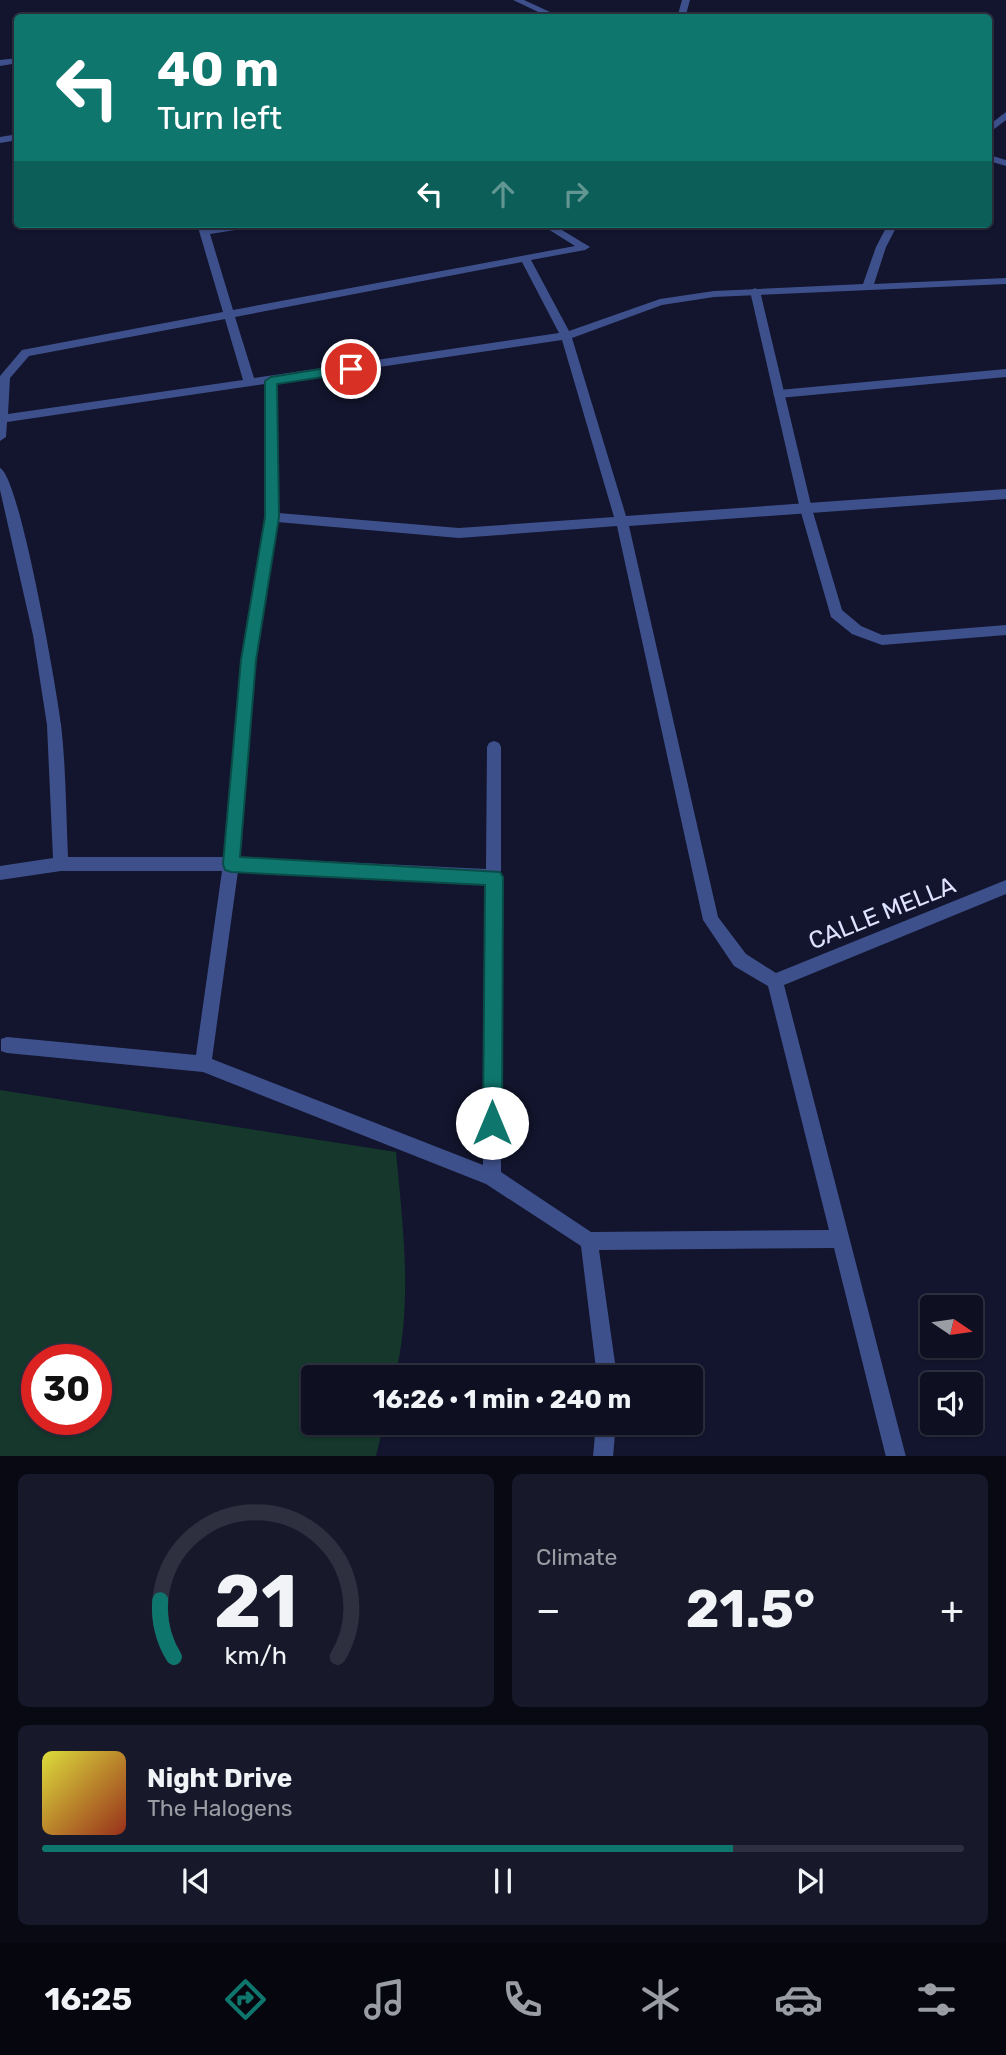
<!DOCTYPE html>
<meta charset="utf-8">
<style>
body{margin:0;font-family:Rubik,sans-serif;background:#17192a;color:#f1f3f6;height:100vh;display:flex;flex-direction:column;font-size:26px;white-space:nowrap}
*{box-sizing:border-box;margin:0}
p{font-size:23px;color:#9b9da5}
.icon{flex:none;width:38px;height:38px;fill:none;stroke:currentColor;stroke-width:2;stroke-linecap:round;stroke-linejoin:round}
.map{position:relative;height:1456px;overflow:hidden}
.details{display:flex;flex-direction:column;gap:18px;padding:18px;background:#080913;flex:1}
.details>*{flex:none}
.banner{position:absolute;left:14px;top:14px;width:978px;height:214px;border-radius:7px;box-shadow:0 2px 5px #0004,0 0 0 2px #2e3040;background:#0f766e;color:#fff;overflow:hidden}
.needle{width:46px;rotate:103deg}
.buttons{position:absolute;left:920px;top:1295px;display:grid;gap:14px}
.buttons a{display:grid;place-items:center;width:63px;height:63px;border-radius:7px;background:#0e1022;box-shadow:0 2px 5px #0004,0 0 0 2px #2e3040;font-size:35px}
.speed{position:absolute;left:21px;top:1344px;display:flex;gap:14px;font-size:35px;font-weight:700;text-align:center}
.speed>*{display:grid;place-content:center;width:91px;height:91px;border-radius:50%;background:#0e1022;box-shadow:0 2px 5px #0004,0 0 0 2px #2e3040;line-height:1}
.speed .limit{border:10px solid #d22;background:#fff;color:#111}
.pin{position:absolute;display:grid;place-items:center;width:60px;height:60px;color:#fff;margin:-30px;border:4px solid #fff;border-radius:50%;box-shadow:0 2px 7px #0007}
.me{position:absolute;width:77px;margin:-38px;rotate:0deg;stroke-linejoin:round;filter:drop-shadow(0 0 5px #0008)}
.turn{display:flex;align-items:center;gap:24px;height:147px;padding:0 28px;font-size:32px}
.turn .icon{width:91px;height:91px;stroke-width:2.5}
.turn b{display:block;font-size:49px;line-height:60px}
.lanes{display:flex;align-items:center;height:66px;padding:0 28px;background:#0003;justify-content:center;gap:35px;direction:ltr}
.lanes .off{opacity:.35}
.big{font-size:52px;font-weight:700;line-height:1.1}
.details .widget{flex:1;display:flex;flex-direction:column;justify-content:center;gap:10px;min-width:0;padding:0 24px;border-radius:10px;background:#17192a}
.details .dial{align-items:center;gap:0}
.dial svg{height:182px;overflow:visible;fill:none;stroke:#2e3040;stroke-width:7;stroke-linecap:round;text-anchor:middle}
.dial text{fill:#f1f3f6;stroke:none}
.song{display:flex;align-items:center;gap:21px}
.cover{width:84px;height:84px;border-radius:10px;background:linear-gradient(135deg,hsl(60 70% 55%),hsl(10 70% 35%))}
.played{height:7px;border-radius:4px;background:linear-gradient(90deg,#0f766e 75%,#2e3040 75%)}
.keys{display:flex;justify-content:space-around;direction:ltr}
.heat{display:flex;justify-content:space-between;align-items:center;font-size:38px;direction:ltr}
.details .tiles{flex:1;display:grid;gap:18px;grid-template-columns:1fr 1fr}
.widget:last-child{grid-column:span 2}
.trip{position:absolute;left:301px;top:1365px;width:402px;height:70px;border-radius:7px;background:#0e1022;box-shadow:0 2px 5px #0004,0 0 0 2px #2e3040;font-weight:700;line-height:70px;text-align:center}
.menu{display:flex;height:112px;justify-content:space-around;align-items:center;background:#06060e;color:#9b9da5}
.menu .icon{width:49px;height:49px}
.menu .selected{color:#0f766e}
.menu b{font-size:32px;color:#f1f3f6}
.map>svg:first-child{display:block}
.green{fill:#15372c;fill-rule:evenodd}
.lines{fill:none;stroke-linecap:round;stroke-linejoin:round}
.lane{fill:#3e508b;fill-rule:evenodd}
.street{fill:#3e508b;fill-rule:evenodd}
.route{fill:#0f766e;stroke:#0a4d48;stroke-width:2}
.labels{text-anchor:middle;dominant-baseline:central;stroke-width:7;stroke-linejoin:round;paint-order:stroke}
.street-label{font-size:24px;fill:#dee3ff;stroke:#12152d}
</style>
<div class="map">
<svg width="1006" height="1457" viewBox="0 0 1006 1457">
<rect width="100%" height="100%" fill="#12152d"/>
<path class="green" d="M0,1090l396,62c7,75 17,151 -1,225h-82v46h71l-8,33h-376zM37,1360h59v59h-59z"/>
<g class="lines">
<g class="lane">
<polygon points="513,0 524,0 563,18 551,18"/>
<polygon points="682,0 690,0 685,18 677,18"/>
<polygon points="755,288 760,291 812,509 842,610 861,626 882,635 1006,625 1006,635 882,645 852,634 831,617 800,509 750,291"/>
</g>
<g class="street">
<polygon points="18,58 18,63 0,66 0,60"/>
<polygon points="1006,112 1006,120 989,133 989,125"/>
<polygon points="18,134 18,140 0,143 0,137"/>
<polygon points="989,155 1006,160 1006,166 989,161"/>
<path d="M197,224h10l1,5 28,-5h23l-5,3 -44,7 23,76 342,-64 -35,-22h12l38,23 -5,3 -54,10 38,71 91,-32 54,-8 149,-7 13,-37 12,-23h10l-12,23 -12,37 132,-6v6l-292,13 -52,8 -90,33 54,178 380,-27v10l-377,27 89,391 28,37 30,19 230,-93v14l-222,91 122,472h-20l-52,-209 -235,2 18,127h-20l-16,-131 -95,-62 -283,-112 -196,-19 -6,-2v-12l6,-2 189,18 26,-184h-161l-61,9v-14l53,-8 -6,-133 -14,-90 -33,-145v-22c20,9 57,223 61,256 5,44 5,89 7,133h156l17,-197 25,-143 -1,-133 -258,38 -1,15 -6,4v-65l22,-26 201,-38zM522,262l37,71 -305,45 -19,-61zM225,319l18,61 -235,34 2,-36 19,-22zM562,340l52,177 -155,11 -181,-15 -1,-131zM277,522l182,16 158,-12 86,394 31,46 34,20 61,244 -238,2 -90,-60v-425l-2,-4 -5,-2 -5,2 -2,4 -1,122 -247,-12 16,-197zM238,871l248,13 -3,281 -271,-106z"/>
<polygon points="1006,369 1006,377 779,398 773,394 779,390"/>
<polygon points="596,1423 616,1423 613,1457 593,1457"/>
</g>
</g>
<polygon class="route" points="351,364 356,366 356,372 277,384 279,517 256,660 240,857 500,872 503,877 502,1123 499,1130 492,1132 486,1130 483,1123 485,885 231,872 225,870 223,864 241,660 265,517 265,381 271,377"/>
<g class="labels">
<g class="street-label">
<text transform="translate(882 913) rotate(-22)">CALLE MELLA</text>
</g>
</g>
</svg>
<div class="buttons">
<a><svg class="needle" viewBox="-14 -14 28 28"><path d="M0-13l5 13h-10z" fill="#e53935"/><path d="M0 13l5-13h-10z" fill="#9b9da5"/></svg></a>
<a><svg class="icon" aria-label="sound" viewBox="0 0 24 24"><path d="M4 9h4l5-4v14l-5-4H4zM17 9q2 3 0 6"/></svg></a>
</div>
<div class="speed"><div class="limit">30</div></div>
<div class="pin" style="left:351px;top:369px;background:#d93025"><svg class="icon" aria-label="arrive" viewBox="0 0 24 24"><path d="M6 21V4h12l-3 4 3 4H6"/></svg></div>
<svg class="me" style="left:492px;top:1123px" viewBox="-20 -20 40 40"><circle r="19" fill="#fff"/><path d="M0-13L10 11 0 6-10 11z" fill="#0f766e"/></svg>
<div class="trip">16:26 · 1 min · 240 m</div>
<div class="banner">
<div class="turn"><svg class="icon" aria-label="left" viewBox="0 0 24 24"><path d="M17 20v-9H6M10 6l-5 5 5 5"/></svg><div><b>40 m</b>Turn left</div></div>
<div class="lanes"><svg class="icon" aria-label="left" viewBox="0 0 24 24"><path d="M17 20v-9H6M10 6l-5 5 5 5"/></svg><svg class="icon off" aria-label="ahead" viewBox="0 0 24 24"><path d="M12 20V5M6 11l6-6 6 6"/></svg><svg class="icon off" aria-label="right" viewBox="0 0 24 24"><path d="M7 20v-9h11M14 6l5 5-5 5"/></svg></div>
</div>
</div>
<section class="details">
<div class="tiles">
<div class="widget dial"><svg viewBox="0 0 100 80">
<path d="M14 69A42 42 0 1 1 86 69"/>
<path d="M14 69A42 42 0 0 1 8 44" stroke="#0f766e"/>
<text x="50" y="56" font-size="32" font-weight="700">21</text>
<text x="50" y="72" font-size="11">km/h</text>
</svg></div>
<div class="widget"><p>Climate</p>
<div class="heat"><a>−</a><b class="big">21.5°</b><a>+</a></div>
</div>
<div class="widget">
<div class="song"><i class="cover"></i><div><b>Night Drive</b><p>The Halogens</p></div></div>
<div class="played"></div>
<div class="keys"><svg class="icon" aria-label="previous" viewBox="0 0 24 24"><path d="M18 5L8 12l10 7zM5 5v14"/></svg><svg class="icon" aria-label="pause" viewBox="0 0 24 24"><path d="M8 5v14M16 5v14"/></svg><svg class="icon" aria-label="next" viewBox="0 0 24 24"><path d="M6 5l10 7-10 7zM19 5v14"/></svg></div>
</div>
</div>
</section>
<nav class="menu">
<b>16:25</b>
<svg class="icon selected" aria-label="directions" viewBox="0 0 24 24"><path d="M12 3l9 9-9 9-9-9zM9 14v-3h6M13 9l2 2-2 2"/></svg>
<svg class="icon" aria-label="music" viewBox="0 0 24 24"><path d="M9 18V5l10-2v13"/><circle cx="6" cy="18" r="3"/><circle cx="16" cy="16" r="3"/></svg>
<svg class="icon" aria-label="phone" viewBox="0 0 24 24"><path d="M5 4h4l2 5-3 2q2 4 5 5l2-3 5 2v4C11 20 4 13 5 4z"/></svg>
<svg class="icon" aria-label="climate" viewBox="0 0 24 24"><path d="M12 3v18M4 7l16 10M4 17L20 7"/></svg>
<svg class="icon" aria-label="car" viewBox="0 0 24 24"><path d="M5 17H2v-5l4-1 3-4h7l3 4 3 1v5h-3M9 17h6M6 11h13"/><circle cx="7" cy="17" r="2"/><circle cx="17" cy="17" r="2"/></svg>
<svg class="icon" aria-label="filters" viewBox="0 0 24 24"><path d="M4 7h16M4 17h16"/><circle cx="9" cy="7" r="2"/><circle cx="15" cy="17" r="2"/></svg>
</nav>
